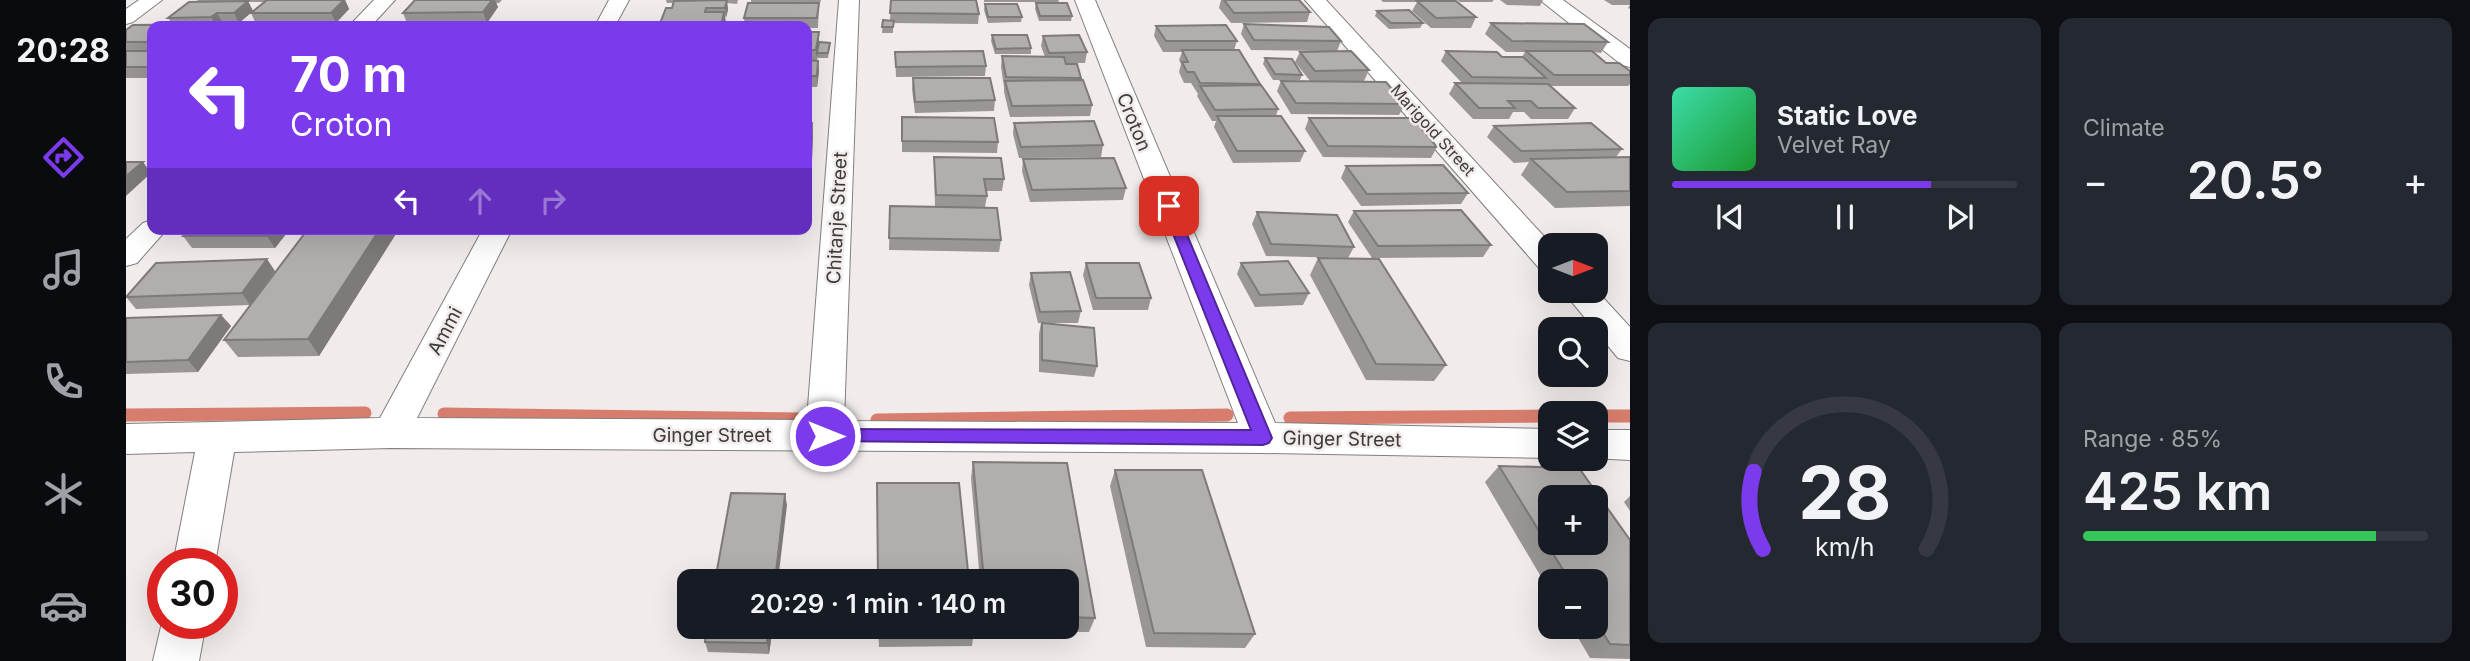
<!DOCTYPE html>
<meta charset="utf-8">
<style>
body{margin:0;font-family:Inter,sans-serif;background:#242831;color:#f1f3f6;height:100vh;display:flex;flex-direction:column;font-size:26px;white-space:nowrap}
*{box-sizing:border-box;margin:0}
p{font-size:23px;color:#9ea1a6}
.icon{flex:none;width:38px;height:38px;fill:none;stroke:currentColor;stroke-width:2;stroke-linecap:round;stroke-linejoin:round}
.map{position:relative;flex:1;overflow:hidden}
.drawer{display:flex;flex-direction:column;gap:18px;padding:18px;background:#0d0f14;width:840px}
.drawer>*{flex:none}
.guide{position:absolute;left:21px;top:21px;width:665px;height:214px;border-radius:14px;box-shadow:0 7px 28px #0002;background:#7c3aed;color:#fff;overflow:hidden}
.needle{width:46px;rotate:90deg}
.buttons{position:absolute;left:1412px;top:233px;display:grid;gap:14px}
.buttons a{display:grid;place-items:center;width:70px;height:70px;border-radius:14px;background:#171b24;box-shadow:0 7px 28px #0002;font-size:35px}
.speed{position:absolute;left:21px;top:548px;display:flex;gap:14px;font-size:35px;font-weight:700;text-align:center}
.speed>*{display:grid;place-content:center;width:91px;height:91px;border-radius:50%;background:#171b24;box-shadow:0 7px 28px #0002;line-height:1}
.speed .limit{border:10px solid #d22;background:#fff;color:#111}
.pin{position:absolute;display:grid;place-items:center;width:60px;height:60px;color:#fff;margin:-30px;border-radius:14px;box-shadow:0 4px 10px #0006}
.me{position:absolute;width:77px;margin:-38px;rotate:90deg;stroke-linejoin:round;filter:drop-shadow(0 0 5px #0008)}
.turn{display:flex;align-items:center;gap:24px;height:147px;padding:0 28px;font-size:32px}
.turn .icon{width:91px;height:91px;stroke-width:2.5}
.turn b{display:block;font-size:49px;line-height:60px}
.lanes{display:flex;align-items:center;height:66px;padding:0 28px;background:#0003;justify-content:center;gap:35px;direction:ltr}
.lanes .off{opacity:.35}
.big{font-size:52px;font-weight:600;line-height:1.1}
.drawer .widget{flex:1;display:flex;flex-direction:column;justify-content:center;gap:10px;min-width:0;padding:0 24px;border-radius:14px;background:#242831}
.drawer .dial{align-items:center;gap:0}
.dial svg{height:182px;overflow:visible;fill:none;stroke:#363941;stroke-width:7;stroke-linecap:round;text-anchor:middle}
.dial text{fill:#f1f3f6;stroke:none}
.song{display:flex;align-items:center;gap:21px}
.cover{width:84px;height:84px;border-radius:10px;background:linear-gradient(135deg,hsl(160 70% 55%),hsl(130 70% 35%))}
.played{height:7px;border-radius:4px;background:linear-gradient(90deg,#7c3aed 75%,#363941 75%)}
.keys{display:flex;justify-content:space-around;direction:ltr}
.heat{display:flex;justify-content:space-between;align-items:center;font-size:38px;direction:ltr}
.charge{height:10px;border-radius:5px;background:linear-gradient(90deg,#34c759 85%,#363941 0)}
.drawer .tiles{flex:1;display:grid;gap:18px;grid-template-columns:repeat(2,1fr)}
.trip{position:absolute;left:551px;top:569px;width:402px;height:70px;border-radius:14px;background:#171b24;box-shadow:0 7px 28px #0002;font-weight:600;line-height:70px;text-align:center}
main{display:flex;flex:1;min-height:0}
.tab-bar{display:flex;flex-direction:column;width:126px;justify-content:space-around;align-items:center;background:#090b0e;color:#9ea1a6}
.tab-bar .icon{width:49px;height:49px}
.tab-bar .on{color:#7c3aed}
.tab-bar b{font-size:32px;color:#f1f3f6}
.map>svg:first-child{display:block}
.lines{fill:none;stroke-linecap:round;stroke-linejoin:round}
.stream{stroke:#d77d6d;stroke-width:13}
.minor-casing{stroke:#837f7e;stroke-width:2}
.minor{fill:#fff;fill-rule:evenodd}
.wall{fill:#999695}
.shaded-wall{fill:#7d7a79}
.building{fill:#b2aead;stroke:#7d7a79;stroke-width:2;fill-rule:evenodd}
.route{fill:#7c3aed;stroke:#51269a;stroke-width:2}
.labels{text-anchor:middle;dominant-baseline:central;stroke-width:5;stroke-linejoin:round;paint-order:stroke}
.far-street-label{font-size:16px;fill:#3c3a3a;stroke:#f1eceb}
.street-label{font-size:19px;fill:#3c3a3a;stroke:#f1eceb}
</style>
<main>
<nav class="tab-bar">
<b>20:28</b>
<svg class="icon on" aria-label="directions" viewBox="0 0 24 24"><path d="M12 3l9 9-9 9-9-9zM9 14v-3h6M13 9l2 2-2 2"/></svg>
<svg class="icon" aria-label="music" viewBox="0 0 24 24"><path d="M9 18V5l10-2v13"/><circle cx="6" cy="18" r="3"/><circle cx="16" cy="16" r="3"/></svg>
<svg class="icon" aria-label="phone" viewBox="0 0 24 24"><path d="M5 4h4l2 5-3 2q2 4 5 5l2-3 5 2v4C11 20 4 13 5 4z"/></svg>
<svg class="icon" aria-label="climate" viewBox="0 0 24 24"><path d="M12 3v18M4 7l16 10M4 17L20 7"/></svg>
<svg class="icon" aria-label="car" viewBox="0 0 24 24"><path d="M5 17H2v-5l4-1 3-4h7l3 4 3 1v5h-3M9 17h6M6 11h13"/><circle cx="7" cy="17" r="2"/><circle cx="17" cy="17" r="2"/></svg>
</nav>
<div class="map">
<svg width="1504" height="661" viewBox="0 0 1504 661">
<rect width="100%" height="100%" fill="#f1eceb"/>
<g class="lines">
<g class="stream">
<polyline points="318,414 674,419"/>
<polyline points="0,415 239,413"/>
<polyline points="1470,416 1504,416"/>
<polyline points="1164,418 1424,416"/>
<polyline points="751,420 1101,415"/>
</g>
<defs>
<g id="minor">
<polygon points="13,0 36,0 7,22 0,24 0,9"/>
<polygon points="248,0 269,0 245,26 223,26"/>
<polygon points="483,0 503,0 489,26 469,26"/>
<polygon points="713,0 733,0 718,421 1112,423 949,0 969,0 1149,423 1424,429 1426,458 1137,453 265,448 108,452 89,564 47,564 69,452 0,454 0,424 254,418 357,229 386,229 291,418 681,420"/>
<polygon points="1179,0 1200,0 1426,245 1424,271 1413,268"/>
<polygon points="1414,0 1437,0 1504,49 1504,67 1496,65"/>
<polygon points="26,220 26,229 41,229 11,263 0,266 0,239 17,223"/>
<polygon points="1436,290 1470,290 1504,327 1504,361 1492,358"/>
<polygon points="1470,430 1504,430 1504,460 1465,458 1470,458"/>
<polygon points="37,618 37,623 80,623 73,661 27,661"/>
</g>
</defs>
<use href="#minor" class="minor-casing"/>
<use href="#minor" class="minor"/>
</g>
<g class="wall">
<polygon points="71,0 219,0 223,9 210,23 130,24 125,13 138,2 122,2 127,11 113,23 96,24 98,24 100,26 26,26 26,78 0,78 0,30 7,25 46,24 42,18 63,2 73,2"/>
<polygon points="289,0 376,0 373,3 370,3 372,7 361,23 281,23 277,13"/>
<polygon points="540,0 612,0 611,4 601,3 602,10 599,18 599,26 533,26 546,8 547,3 541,3"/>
<polygon points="625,0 695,0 694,3 693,3 692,28 681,28 681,26 619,26 618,18 672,3 625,3"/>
<polygon points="765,0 853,14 852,24 767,23 767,33 756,33 757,20 764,21"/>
<polygon points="858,0 933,0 932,2 858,2"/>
<polygon points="1095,0 1173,0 1184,12 1181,22 1105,23 1093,8"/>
<polygon points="1255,0 1318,0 1317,1 1350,17 1345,28 1305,28 1286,11 1291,2 1257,2"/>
<polygon points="1331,0 1368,0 1366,2 1334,2"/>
<polygon points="1374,0 1417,0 1414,6 1381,5"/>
<polygon points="1478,0 1504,0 1504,9 1502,8 1504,5 1486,5"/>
<polygon points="910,3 946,16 945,21 913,21 909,9"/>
<polygon points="859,4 896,17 895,22 862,23 858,10"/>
<polygon points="1251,11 1297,23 1294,28 1263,29 1249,16"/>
<polygon points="1365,23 1482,42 1475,53 1467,52 1480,63 1504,71 1504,84 1502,86 1424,86 1449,108 1442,119 1405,119 1398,112 1387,112 1383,119 1347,119 1323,94 1329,83 1336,83 1315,61 1320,51 1376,57 1396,57 1399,52 1380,52 1359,34"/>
<polygon points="1118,24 1215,41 1211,51 1243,70 1238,81 1279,104 1273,115 1165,114 1151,91 1155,81 1184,81 1169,62 1174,52 1194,51 1125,50 1115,34"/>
<polygon points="1030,26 1111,41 1108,50 1152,109 1150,116 1179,151 1174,162 1107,163 1088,127 1090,121 1086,121 1071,96 1072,94 1065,83 1058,83 1053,72 1055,64 1053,60 1056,52 1037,52 1028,36"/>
<polygon points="681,32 693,42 704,43 702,58 692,58 692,55 691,60 681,60"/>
<polygon points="866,35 905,48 905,54 869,54 865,41"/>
<polygon points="917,36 961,52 959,63 939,63 955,78 954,80 966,105 964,116 884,117 878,92 878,87 875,67 876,56 919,57 915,46"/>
<polygon points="769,52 860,66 859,76 770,77"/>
<polygon points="1139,58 1176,75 1174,80 1147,80 1137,64"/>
<polygon points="681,60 693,71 691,87 681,87"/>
<polygon points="787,78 869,100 868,111 789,113 786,89"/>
<polygon points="776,117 872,142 871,153 776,152"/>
<polygon points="1183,118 1311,147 1305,158 1197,157 1179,129"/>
<polygon points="681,123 686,123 687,134 686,160 681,160"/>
<polygon points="888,123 977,145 975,157 893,158 887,134"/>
<polygon points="1368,126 1496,149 1490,157 1504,157 1504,206 1429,208 1395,175 1403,162 1388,163 1361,137"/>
<polygon points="808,157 878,179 876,191 860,191 861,196 859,207 875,240 873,252 763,250 764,206 809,207"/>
<polygon points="897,159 1000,188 997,200 904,202 896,171"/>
<polygon points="1220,166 1342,193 1335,204 1235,206 1215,178"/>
<polygon points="1228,211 1365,245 1357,257 1246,258 1222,222"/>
<polygon points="1131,212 1228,247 1222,258 1140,256 1126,224"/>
<polygon points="164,229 149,248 66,248 57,236"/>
<polygon points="182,229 273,229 193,356 112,357 98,340"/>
<polygon points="1192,258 1320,365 1308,381 1240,380 1184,275"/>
<polygon points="960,263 1025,298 1022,310 967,310 957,275"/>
<polygon points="1115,263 1183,293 1177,305 1129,307 1111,274"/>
<polygon points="149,271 124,305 10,309 0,297"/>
<polygon points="905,273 955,311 952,323 922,323 971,366 968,377 913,372 913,334 915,323 912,323 903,285"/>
<polygon points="95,315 105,326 72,372 0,374 0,318"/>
<polygon points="847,462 941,463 969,618 963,632 858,631 858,626 942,626 942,581 854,581 845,478"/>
<polygon points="1373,466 1504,540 1504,659 1464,658 1445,626 1470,626 1470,581 1424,581 1424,592 1359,482"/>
<polygon points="989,470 1129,634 1119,648 1020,647 984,486"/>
<polygon points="1504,496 1504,511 1498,502"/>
<polygon points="581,626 647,626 643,654 582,652 579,642"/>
<polygon points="752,626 848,632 846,646 753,647"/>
</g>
<g class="shaded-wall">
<polygon points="218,0 219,0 223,9 210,23 205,13"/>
<polygon points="366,0 369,0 372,7 361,23 357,12"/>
<polygon points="601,0 602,10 600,18 599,8"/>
<polygon points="122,1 127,11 113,23 108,13"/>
<polygon points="598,12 600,22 599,26 597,26 596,22"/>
<polygon points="91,13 97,23 93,26 90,26 85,17"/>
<polygon points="693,32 693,43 691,60 690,50"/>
<polygon points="692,61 693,71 691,87 691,76"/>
<polygon points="686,123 687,134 686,160 685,149"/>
<polygon points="17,162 25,173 0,196 0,176"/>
<polygon points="147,229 164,229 149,248 141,236"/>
<polygon points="254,229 273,229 193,356 182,339"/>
<polygon points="141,259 149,271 124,305 116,293"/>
<polygon points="95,315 105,326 72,372 62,360"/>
<polygon points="659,494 661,505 652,581 649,581"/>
<polygon points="643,626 647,626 643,654 641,643"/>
</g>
<g class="building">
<polygon points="141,0 218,0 205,13 125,13"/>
<polygon points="289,0 366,0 357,12 277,13"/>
<polygon points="601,0 599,8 580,8 579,12 598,12 596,22 570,22 569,26 533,26 540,8 546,8 548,1"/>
<polygon points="765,0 850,0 853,14 764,13"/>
<polygon points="1098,0 1173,0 1184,12 1108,13"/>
<polygon points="122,1 108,13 91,13 85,17 42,18 63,2"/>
<polygon points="1291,1 1330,1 1350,17 1310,18"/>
<polygon points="622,3 693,3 691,18 618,18"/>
<polygon points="910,3 941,3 946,16 914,16"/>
<polygon points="859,4 891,4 896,17 862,17"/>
<polygon points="1283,10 1297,23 1265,23 1251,11"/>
<polygon points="757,20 768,21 767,27 756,27"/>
<polygon points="1365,23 1458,24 1482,42 1386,41"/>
<polygon points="98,24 95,26 26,26 26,42 0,42 0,30 7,25"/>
<polygon points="1118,24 1203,27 1215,41 1128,40"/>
<polygon points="1100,25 1111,41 1040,41 1030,26"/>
<polygon points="681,32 693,32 690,50 681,50"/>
<polygon points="866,35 901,35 905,48 870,49"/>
<polygon points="953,35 961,52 923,53 917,36"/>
<polygon points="693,42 704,43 702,53 691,53"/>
<polygon points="1056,50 1113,50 1134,84 1074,83 1068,72 1061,72 1056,62 1062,62"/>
<rect x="0" y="51" width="26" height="16"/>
<polygon points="857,51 860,66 770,67 769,52"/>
<polygon points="1225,51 1243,70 1189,71 1174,52"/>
<polygon points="1320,51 1371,52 1376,57 1397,57 1420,78 1346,77"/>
<polygon points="1400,51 1466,51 1480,63 1493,63 1504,71 1504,75 1428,75"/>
<polygon points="876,56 938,57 940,64 951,64 955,78 880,77"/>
<polygon points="1139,58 1166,59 1176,75 1149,74"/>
<polygon points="681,60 692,61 691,76 681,76"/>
<polygon points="787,78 864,78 869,100 789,102"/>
<polygon points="957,80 966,105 886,106 879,81"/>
<polygon points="1155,81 1260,82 1279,104 1170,103"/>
<polygon points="1329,83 1422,84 1449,108 1412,108 1405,101 1382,101 1389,108 1353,108"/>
<polygon points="1135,85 1152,109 1089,110 1074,86"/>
<polygon points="1091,116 1155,116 1179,151 1111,151"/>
<polygon points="776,117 868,118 872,142 776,141"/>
<polygon points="1183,118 1287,118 1311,147 1202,146"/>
<polygon points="968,121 977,145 895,147 888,123"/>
<polygon points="681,123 686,123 685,149 681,149"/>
<polygon points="1465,123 1496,149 1395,151 1368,126"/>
<polygon points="808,157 875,158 878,179 858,179 861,196 810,195"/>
<polygon points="1504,157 1504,191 1441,192 1405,159"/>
<polygon points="988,158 1000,188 906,190 897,159"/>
<polygon points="0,162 17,162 0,176"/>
<polygon points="1317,165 1342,193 1241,194 1220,166"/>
<polygon points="764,206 871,208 875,240 763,238"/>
<polygon points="1335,210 1365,245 1252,246 1228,211"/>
<polygon points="1131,212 1211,215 1228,247 1145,244"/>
<polygon points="63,229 147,229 141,236 57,236"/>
<polygon points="182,229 254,229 182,339 98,340"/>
<polygon points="1192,258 1253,259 1320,365 1250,364"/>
<polygon points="141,259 116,293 0,297 30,263"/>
<polygon points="1162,261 1183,293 1134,295 1115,263"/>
<polygon points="960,263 1013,263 1025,298 970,298"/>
<polygon points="944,272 955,311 914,312 905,273"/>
<polygon points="95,315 62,360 0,362 0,318"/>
<polygon points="916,323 968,328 971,366 916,360"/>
<polygon points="847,462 941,463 969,618 942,617 942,581 858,581"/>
<path d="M1373,466l80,2 51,72v105l-20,-1 -14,-22v-41h-26zM1424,497h46v45h-46z"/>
<polygon points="989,470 1076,470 1129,634 1028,633"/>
<polygon points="751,483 833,483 843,581 752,581"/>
<polygon points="605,493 659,494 649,581 589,581"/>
<polygon points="581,626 643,626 641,643 579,642"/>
<polygon points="753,626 848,626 848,632 753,633"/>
</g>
<polygon class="route" points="1043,202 1049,206 1146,438 1143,443 1137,445 693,441 690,436 693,431 699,429 1125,430 1036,206"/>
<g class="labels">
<g class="far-street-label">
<text transform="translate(1307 130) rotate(48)">Marigold Street</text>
</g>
<g class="street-label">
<text transform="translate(1008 122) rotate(68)">Croton</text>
<text transform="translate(711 218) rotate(-87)">Chitanje Street</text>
<text transform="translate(319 331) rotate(-62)">Ammi</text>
<text x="586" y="435">Ginger Street</text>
<text transform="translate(1216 439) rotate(1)">Ginger Street</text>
</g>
</g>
</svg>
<div class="buttons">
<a><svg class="needle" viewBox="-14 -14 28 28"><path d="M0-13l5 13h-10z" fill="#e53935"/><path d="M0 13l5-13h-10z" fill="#9ea1a6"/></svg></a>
<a><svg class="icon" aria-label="search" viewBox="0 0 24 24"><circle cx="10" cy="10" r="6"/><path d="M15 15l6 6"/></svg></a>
<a><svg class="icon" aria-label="layers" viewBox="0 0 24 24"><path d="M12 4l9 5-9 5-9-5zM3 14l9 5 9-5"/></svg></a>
<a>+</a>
<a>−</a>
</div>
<div class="speed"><div class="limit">30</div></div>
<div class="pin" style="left:1043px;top:206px;background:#d93025"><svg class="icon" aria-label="arrive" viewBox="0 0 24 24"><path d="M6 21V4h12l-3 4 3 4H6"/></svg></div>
<svg class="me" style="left:699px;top:436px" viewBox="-20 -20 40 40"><circle r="17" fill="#7c3aed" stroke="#fff" stroke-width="3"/><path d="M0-11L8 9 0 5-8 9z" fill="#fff"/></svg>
<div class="trip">20:29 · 1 min · 140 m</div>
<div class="guide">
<div class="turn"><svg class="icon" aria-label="left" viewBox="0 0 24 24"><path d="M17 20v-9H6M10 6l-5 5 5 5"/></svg><div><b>70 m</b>Croton</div></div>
<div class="lanes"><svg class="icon" aria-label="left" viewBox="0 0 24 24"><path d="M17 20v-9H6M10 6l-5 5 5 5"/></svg><svg class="icon off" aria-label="ahead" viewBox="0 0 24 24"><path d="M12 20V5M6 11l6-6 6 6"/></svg><svg class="icon off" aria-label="right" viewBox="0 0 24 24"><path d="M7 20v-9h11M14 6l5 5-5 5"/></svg></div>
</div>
</div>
<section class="drawer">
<div class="tiles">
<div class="widget">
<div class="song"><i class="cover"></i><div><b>Static Love</b><p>Velvet Ray</p></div></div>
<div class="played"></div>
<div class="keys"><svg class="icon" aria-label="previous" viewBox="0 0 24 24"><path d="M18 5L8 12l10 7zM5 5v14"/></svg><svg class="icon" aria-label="pause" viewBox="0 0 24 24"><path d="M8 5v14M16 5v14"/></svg><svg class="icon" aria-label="next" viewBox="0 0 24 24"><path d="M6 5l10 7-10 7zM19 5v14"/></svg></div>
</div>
<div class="widget"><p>Climate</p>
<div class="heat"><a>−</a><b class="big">20.5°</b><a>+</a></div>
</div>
<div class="widget dial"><svg viewBox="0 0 100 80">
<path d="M14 69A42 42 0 1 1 86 69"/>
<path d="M14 69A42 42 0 0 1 10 35" stroke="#7c3aed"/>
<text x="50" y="56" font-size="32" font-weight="700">28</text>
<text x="50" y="72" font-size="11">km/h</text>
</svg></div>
<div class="widget"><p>Range · 85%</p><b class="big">425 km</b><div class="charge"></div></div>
</div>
</section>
</main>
